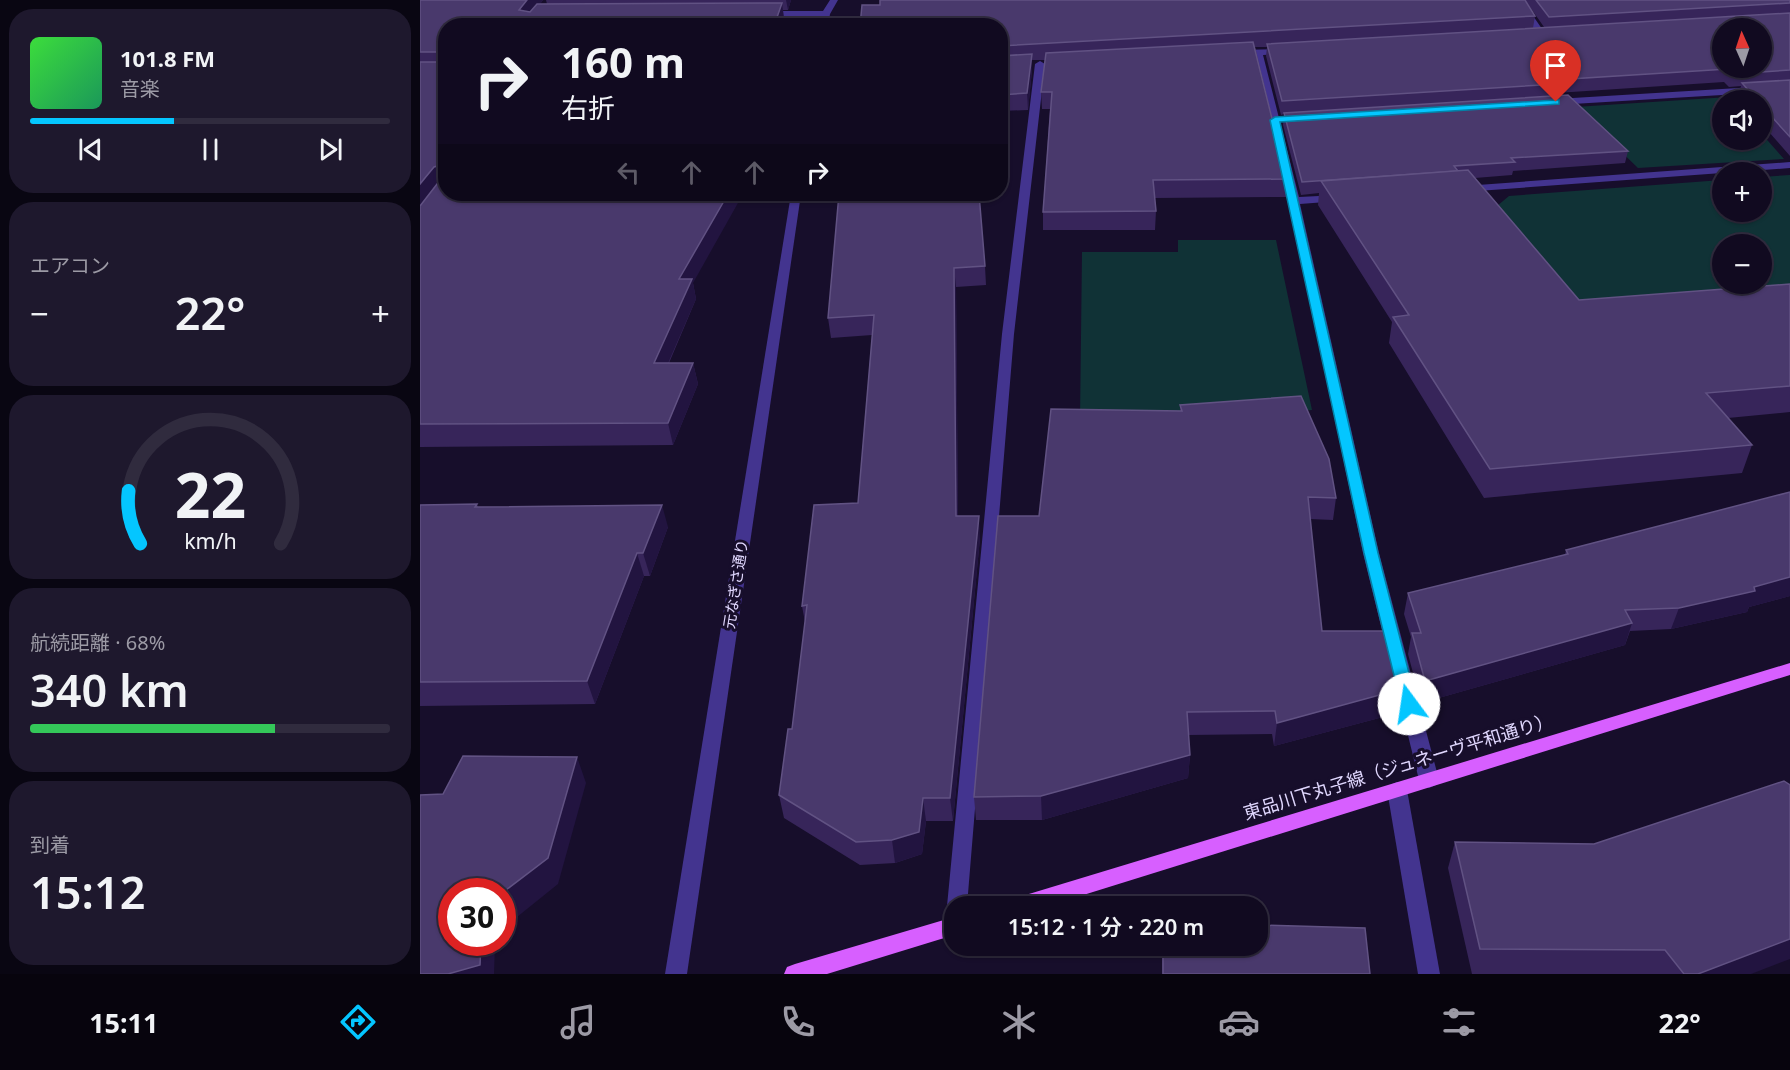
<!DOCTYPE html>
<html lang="ja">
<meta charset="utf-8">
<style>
body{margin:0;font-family:"Noto Sans","Noto Sans JP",sans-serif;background:#1e182d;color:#f1f3f6;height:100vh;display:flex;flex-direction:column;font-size:22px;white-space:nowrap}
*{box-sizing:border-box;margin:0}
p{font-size:20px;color:#9c9aa5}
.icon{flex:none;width:33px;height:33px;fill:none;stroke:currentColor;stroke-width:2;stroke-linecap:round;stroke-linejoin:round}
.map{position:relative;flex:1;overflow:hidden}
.side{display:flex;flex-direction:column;gap:9px;padding:9px;background:#090612;width:420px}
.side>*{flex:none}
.banner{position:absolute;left:18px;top:18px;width:570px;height:183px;border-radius:24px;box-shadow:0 2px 4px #0004,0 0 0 2px #302b3e;background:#110a20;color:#f1f3f6;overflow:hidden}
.needle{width:39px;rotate:357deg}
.tools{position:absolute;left:1292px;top:18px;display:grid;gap:12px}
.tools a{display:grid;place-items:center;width:60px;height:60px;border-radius:50%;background:#110a20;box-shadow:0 2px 4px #0004,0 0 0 2px #302b3e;font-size:30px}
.speed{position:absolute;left:18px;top:878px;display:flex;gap:12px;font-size:30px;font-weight:700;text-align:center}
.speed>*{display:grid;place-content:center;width:78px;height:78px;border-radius:50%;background:#110a20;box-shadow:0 2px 4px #0004,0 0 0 2px #302b3e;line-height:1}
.speed .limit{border:9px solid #d22;background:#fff;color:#111}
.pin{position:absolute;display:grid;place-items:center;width:51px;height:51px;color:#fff;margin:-62px -26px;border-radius:50% 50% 50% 0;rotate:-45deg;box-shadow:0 0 6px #0007}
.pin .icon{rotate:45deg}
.me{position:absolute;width:66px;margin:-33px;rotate:346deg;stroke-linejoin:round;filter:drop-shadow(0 0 4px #0008)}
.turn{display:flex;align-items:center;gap:21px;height:126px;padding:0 24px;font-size:27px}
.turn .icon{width:78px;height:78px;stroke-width:2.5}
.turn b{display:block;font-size:42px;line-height:51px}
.lanes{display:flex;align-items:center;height:57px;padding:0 24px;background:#0003;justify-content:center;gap:30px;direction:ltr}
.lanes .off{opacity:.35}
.big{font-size:45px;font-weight:600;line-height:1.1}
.side .tile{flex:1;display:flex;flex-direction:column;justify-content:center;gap:9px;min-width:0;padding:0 21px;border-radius:24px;background:#1e182d}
.side .dial{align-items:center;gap:0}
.dial svg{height:156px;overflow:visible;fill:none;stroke:#302b3e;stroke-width:7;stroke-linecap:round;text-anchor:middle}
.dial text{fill:#f1f3f6;stroke:none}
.song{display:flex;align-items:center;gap:18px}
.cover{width:72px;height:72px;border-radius:9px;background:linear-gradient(135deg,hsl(120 70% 55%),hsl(150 70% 35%))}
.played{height:6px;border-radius:3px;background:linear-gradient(90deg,#04c6ff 40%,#302b3e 40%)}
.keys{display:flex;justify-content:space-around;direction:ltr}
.heat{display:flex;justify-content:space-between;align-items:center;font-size:33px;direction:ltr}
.charge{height:9px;border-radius:4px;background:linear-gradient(90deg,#34c759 68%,#302b3e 0)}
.trip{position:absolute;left:524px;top:896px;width:324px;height:60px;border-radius:24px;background:#110a20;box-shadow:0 2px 4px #0004,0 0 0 2px #302b3e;font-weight:600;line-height:60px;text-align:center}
.tabs{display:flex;height:96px;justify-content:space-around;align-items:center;background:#07040d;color:#9c9aa5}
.tabs .icon{width:42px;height:42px}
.tabs .on{color:#04c6ff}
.tabs b{font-size:27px;color:#f1f3f6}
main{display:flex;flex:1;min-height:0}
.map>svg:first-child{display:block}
.green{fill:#103236;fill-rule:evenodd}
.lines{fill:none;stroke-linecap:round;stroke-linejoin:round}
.minor{fill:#43348f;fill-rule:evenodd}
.major{fill:#d75fff;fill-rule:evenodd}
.wall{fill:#37255a}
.shaded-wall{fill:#221440}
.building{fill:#49396c;stroke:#615283;stroke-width:1.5;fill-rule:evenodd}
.route{fill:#04c6ff;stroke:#0381a6;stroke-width:1.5}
.labels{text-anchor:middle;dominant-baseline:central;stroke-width:6;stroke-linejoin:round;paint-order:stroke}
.street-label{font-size:15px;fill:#e1d8ff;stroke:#170e2b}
.near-street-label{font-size:18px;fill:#e1d8ff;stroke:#170e2b}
</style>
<main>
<section class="side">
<div class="tile">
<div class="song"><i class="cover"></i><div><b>101.8 FM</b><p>音楽</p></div></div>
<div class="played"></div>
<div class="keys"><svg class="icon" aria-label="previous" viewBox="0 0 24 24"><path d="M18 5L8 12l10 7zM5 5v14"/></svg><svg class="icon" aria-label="pause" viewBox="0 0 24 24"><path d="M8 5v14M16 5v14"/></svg><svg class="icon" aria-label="next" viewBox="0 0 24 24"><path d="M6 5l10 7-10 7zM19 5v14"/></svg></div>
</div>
<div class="tile"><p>エアコン</p>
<div class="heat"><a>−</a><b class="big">22°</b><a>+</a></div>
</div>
<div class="tile dial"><svg viewBox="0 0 100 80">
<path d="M14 69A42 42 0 1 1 86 69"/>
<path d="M14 69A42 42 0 0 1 8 42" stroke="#04c6ff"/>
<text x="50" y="56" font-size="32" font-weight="700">22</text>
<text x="50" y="72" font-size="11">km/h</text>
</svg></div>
<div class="tile"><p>航続距離 · 68%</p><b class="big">340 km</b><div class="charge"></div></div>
<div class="tile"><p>到着</p><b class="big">15:12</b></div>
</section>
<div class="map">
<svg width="1370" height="974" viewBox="0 0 1370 974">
<rect width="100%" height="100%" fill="#170e2b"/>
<g class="green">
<polygon points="1309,97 1312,100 1302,100 1302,140 1341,140 1341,133 1364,159 1218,168 1155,107"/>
<path d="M1370,175v124l-212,18 -87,-106 18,-15 213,-16v32h39v-35zM1302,244h39v40h-39z"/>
<polygon points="758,240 856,240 892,410 745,422 660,421 662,252 758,252"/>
</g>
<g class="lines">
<g class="minor">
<polygon points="410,0 418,0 410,14 408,26 400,26 401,17 345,17 341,14 345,11 403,11"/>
<polygon points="1094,0 1102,0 1127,36 1126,38 1120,38"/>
<polygon points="868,49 868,53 865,54 843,55 879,197 919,195 924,198 919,201 880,204 959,553 1019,780 1016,785 1009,788 1002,785 999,780 943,553 869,201 834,55 817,56 813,53 817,50"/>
<polygon points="620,61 625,64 594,334 547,906 534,906 534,914 530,912 527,906 582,334 615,64"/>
<polygon points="1370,85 1370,91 1136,105 1131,102 1136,99"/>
<polygon points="1370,162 1370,168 1044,192 1039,189 1044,186"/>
<polygon points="371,194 381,194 267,974 245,974"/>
<polygon points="977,782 984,785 987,790 1020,974 998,974 967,790 970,785"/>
</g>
<g class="major">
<polygon points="1370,663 1370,675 628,906 589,906 592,900 599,897"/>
<polygon points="534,917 534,935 407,974 364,974 367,967 375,964"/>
</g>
</g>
<g class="wall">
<polygon points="0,0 123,0 120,4 127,4 126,0 371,0 368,10 363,10 364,19 26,26 273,283 276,299 249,363 273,363 278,384 253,445 0,447"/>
<polygon points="1105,0 1370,0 1370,156 1341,123 1341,100 1321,100 1318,97 1321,86 1309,87 1304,82 1136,93 1136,96 1208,151 1205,163 1093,171 1092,175 1055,178 1159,300 1370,284 1370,412 1308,418 1332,445 1322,473 1064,498 969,343 972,322 898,205 899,193 881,195 863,125 864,114 861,115 846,56 847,47 835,47 867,179 866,197 735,198 736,211 735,230 623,230 623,212 630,109 622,109 621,92 625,60 612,60 612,70 608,110 580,111 580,26 1115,16 1113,28 1124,27"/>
<polygon points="419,194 565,266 566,285 536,287 538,516 560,538 533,821 506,821 502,854 475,863 440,865 364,818 359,795 372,729 385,622 382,606 438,503 452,335 411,338 408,318"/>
<polygon points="760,405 916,498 913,520 890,519 902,631 984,685 979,709 963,713 963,717 854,746 852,734 768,735 770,755 768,778 622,820 556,820 554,797 619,516 760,411"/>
<polygon points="1370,492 1370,596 1329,607 1327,612 1251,629 1210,631 1205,645 1001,703 988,654 991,637 984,614 988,593 1145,555 1146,550"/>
<polygon points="57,504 58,507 248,527 230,576 224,576 175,704 0,706 0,505"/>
<polygon points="1035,842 1331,974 1052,974 1028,868"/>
<polygon points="742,945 837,945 950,974 742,974"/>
</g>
<g class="shaded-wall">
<polygon points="107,0 123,0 103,26 99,10"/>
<polygon points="366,0 371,0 368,10"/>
<polygon points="362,3 364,19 362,26 354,26"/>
<polygon points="612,54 612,70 608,110 607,93"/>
<polygon points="21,165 26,178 0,211 0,184 14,167"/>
<polygon points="308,194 323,194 273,283 276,299 239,384 234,363 259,279"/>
<polygon points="534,268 536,287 538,538 536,516"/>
<polygon points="273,363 278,384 253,445 248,423"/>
<polygon points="242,505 248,527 230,576 223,553"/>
<polygon points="559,516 560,538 533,821 530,798"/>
<polygon points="217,553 224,576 175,704 167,681"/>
<polygon points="1370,577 1370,596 1329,607 1327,612 1251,629 1259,608"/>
<polygon points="1212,623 1205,645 1001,703 1005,681"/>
<polygon points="984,685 979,709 963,713 963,717 854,746 857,723"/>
<polygon points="770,755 768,778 622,820 621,796"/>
<polygon points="157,757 166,783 138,884 82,929 82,893"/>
<polygon points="503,798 506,821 502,854 475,863 472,840"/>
<polygon points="1370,939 1370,959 1331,974 1278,974"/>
<polygon points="61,942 75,942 74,974 28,974"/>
</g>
<g class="building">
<polygon points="0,0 107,0 99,10 110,12 117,4 362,3 354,26 26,26 26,194 308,194 259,279 272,279 234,363 273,363 248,423 0,424 0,206 24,175 21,165 14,167 0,184 0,62 21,62 23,54 21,52 0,52"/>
<polygon points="460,0 1105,0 1115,16 580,46 580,26 440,26 442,5 460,5"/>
<polygon points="1116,0 1370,0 1370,3 1129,17"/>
<path d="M1370,13v57l-57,4 -5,-5 -174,11 4,4 -276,17 -15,-57zM1302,28h39v40h-39z"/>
<polygon points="833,42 867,179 733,180 736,211 623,212 632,92 621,92 626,53"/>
<polygon points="612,54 607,93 580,95 580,56"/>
<polygon points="1370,80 1370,137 1341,105 1341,100 1337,100 1322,83"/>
<polygon points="1148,95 1208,151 1091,158 1095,162 1034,166 1038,171 882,182 864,113"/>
<polygon points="1048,170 1159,300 1370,284 1370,386 1286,393 1332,445 1070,469 973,317 989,315 901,181"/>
<polygon points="419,194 559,194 565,266 534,268 536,516 559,516 530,798 503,798 499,832 472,840 436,842 359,795 368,729 372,729 387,605 382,606 394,505 438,503 454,315 408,318"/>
<polygon points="881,396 909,459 916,498 888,497 902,631 970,631 984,685 966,690 967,693 857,723 855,711 767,712 770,755 621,796 554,797 578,516 619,516 631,409 762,411 760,405"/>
<polygon points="1370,492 1370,577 1334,587 1335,591 1259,608 1205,610 1212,623 1005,681 992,633 1001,633 988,593 1148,554 1146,550"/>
<polygon points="57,504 55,507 242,505 223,553 217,553 167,681 0,682 0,505"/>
<polygon points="43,756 157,757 128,858 82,893 82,891 32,891 32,942 61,942 60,965 28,974 0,974 0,795 23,794"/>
<polygon points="1364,781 1370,785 1370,939 1278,974 1264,974 1245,950 1060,949 1035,842 1174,844"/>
<polygon points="837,925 945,928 950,974 743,974 743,945 837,945"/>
</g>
<polygon class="route" points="1136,100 1139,100 1139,104 860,122 958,553 997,704 995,708 983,708 981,704 944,553 850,120 855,117"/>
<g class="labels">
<g class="street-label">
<text transform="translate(315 584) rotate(-81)">元なぎさ通り</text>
</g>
<g class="near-street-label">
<text transform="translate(978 766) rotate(-17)">東品川下丸子線（ジュネーヴ平和通り）</text>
</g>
</g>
</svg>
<div class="tools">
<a><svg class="needle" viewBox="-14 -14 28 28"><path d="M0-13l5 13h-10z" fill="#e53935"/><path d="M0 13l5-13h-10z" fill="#9c9aa5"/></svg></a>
<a><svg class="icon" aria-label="sound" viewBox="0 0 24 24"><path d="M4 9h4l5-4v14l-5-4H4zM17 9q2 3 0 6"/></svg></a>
<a>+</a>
<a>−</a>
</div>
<div class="speed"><div class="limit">30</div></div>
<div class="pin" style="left:1136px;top:102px;background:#d93025"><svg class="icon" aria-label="arrive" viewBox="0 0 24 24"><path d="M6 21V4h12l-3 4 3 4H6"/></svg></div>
<svg class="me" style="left:989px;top:704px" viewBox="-20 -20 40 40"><circle r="19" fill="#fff"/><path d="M0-13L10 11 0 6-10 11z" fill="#04c6ff"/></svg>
<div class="trip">15:12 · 1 分 · 220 m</div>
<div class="banner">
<div class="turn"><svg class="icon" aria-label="right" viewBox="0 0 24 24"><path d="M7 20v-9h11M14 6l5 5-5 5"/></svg><div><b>160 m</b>右折</div></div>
<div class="lanes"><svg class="icon off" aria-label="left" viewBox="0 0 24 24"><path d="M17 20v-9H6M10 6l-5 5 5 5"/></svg><svg class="icon off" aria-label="ahead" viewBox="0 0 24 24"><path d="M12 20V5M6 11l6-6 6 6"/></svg><svg class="icon off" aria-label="ahead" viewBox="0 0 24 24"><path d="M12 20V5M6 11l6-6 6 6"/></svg><svg class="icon" aria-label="right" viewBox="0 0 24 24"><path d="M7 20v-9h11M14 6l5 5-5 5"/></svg></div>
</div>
</div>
</main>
<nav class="tabs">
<b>15:11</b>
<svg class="icon on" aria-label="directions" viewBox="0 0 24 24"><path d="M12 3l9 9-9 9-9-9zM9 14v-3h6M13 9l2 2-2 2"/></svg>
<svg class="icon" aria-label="music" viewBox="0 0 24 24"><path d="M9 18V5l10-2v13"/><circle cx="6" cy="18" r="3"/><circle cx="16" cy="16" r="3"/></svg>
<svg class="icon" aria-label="phone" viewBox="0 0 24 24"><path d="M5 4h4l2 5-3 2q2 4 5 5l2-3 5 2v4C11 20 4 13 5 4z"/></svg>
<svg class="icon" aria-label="climate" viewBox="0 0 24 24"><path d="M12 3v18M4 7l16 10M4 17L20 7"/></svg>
<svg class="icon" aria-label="car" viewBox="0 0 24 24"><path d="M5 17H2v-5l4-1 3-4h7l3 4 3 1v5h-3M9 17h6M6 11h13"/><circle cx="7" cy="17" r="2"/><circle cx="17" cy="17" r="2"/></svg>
<svg class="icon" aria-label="filters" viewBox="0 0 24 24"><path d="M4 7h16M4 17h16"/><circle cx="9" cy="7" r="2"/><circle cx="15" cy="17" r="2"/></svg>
<b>22°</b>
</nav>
